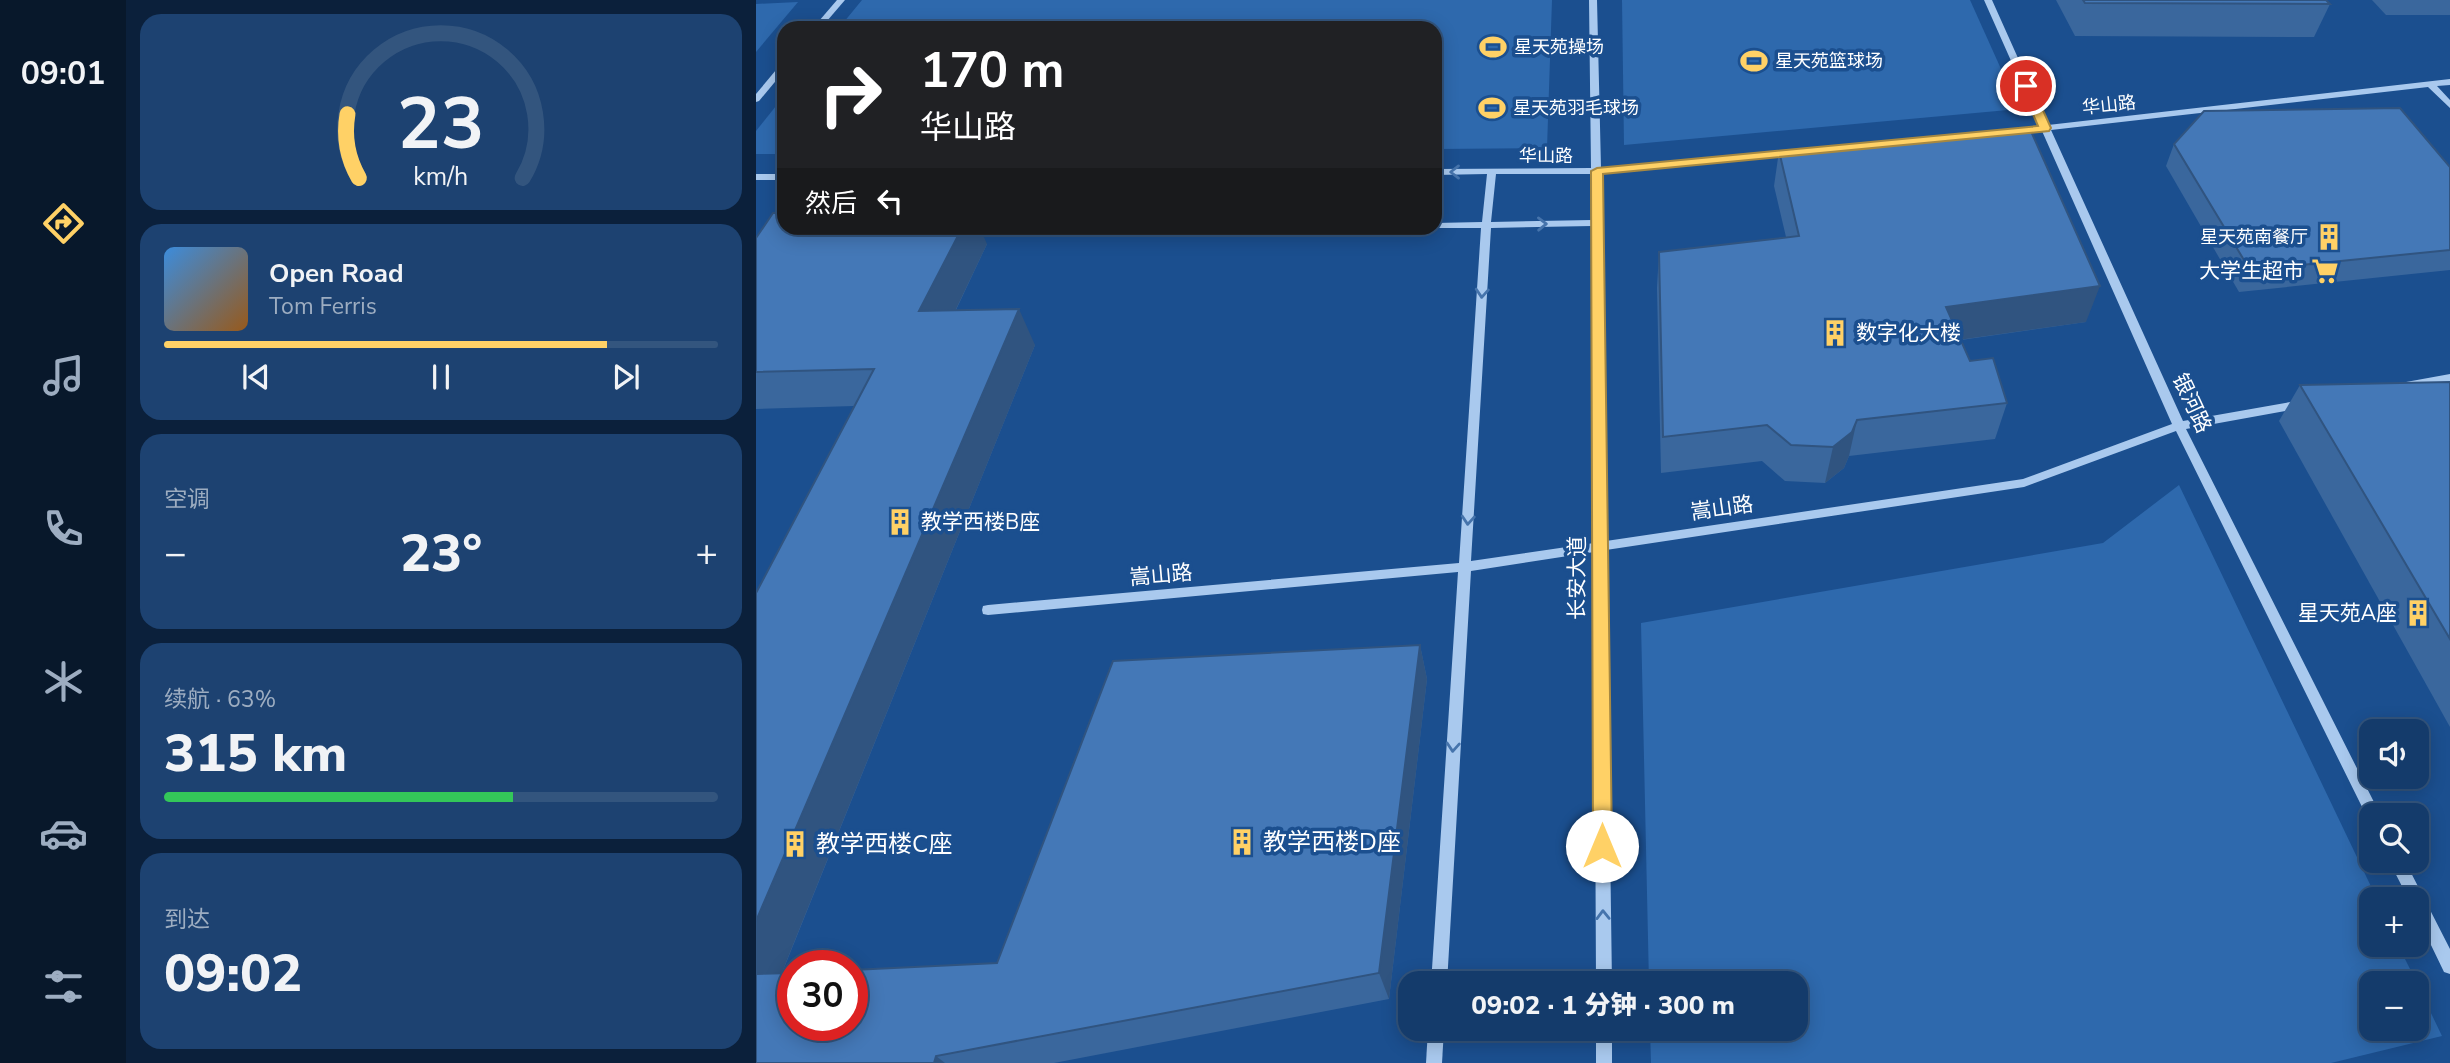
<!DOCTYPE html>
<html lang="zh">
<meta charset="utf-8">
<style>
body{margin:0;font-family:"Nunito Sans","Noto Sans SC",sans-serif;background:#1d4271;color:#f1f3f6;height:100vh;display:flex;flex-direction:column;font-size:26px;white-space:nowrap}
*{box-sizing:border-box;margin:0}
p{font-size:23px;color:#9dadc1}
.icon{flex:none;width:38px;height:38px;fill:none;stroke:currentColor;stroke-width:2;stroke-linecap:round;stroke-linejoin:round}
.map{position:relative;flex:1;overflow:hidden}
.sheet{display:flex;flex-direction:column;gap:14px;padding:14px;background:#0b203b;width:630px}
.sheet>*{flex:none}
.hud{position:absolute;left:21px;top:21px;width:665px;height:214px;border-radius:21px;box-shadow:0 4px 18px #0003,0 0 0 2px #33557e;background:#202124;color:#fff;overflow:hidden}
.fabs{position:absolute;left:1603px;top:719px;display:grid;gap:14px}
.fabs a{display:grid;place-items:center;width:70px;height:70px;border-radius:14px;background:#143b6b;box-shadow:0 4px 18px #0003,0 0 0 2px #33557e;font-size:35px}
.speed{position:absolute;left:21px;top:950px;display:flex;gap:14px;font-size:35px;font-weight:700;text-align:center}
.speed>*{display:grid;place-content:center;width:91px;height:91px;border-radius:50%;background:#143b6b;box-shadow:0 4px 18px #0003,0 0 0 2px #33557e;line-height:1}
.speed .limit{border:10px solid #d22;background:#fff;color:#111}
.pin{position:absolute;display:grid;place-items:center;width:60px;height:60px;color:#fff;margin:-30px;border:4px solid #fff;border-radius:50%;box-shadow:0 2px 7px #0007}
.me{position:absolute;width:77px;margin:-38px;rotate:0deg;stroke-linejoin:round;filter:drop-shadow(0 0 5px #0008)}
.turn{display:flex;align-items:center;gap:24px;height:147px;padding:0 28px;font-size:32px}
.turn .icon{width:91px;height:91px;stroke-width:2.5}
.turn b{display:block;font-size:49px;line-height:60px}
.then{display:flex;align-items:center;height:66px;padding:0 28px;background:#0003;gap:14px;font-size:26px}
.big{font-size:52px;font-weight:800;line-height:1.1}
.sheet .card{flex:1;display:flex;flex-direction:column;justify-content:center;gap:10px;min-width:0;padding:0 24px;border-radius:21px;background:#1d4271}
.sheet .dial{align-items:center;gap:0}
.dial svg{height:182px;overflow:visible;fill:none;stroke:#33557e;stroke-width:7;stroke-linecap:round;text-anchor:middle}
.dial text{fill:#f1f3f6;stroke:none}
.song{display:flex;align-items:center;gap:21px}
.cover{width:84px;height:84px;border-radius:10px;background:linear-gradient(135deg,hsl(210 70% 55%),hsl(30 70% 35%))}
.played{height:7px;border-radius:4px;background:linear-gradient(90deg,#ffd166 80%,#33557e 80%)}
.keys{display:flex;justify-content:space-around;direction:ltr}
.heat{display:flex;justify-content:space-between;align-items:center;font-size:38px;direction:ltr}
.charge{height:10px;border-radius:5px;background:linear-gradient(90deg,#34c759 63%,#33557e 0)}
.trip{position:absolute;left:642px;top:971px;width:410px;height:70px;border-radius:21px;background:#143b6b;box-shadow:0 4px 18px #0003,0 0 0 2px #33557e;font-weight:800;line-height:70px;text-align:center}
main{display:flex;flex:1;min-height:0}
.tab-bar{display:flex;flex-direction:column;width:126px;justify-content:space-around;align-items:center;background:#08182b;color:#9dadc1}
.tab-bar .icon{width:49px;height:49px}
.tab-bar .current{color:#ffd166}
.tab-bar b{font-size:32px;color:#f1f3f6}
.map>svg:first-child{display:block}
.green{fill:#2e69ad}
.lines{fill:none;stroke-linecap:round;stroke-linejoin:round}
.minor{fill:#a9c9ee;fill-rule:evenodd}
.wall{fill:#3a679d}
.shaded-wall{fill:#305480}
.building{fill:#4478b7;stroke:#305480;stroke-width:2}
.oneway{stroke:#4674ac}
.route{fill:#ffd166;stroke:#a68842;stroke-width:2}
.labels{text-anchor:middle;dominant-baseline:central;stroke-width:7;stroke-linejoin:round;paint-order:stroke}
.far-poi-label{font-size:18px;fill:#fff;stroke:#1b4f8f;text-anchor:start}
.far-street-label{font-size:18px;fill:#fff;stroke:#1b4f8f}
.poi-label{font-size:21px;fill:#fff;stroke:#1b4f8f;text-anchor:end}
.street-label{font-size:21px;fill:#fff;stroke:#1b4f8f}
.near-poi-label{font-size:24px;fill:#fff;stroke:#1b4f8f;text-anchor:start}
</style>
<main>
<nav class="tab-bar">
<b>09:01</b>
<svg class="icon current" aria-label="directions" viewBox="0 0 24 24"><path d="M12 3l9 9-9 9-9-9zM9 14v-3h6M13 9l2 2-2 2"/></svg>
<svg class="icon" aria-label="music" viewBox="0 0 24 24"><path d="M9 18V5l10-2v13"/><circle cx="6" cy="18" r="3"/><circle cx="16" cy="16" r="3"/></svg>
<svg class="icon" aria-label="phone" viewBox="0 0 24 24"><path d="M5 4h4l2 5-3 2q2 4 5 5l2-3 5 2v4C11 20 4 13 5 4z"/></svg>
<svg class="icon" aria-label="climate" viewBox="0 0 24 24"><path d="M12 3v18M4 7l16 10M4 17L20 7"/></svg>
<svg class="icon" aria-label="car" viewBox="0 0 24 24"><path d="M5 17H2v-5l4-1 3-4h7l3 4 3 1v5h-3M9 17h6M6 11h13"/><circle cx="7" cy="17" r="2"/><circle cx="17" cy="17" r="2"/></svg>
<svg class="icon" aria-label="filters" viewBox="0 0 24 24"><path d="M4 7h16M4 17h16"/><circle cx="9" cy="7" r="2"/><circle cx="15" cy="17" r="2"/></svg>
</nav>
<section class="sheet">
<div class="card dial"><svg viewBox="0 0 100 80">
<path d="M14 69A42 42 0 1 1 86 69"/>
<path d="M14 69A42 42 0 0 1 9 41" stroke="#ffd166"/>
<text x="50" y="56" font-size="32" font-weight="700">23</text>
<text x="50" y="72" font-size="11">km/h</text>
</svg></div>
<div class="card">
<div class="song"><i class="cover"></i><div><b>Open Road</b><p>Tom Ferris</p></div></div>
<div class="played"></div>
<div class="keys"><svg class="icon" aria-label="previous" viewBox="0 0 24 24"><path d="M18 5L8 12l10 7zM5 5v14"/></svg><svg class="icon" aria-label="pause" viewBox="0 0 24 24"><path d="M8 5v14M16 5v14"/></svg><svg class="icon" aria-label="next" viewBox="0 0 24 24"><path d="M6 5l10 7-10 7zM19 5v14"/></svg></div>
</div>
<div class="card"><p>空调</p>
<div class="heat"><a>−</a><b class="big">23°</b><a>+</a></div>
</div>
<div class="card"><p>续航 · 63%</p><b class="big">315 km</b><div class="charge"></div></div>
<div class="card"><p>到达</p><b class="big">09:02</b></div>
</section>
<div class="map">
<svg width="1694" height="1063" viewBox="0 0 1694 1063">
<rect width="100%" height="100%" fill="#1b4f8f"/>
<g class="green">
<polygon points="106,0 796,0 791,148 679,149 679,28 83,28"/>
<polygon points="866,0 1214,0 1263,109 868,145"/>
<polygon points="42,2 0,52 0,4"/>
<polygon points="28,96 28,154 0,154 0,131"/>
<polygon points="1423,485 1621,899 1615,900 1615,945 1642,945 1661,983 1615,984 1615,1029 1661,1029 1661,984 1686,1036 1575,1063 895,1063 894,1029 1040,1029 1040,984 893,983 885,623 1347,543"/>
</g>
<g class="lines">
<g class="minor">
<polygon points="81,0 89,0 65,28 57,28"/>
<path d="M833,0h8l4,168 194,-19 4,3 -4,3 -194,18 5,368 417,-62 149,-55 -130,-293 -26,3 -4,-3 4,-3 24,-2 -56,-126h8l56,125 402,-46v6l-13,1 13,14v8l-22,-21 -377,43 132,291 119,-21 6,4 -6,4 -116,21 195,387h-10v6l-2,-1 -193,-390 -152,56 -418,63 6,434h-16l-2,-432 -123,19 -24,413h-16l27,-412 -470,43 -5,-1 -1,-4 1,-4 5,-1 471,-42 22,-335h-50h4v-5l47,-1 5,-48 -52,1v-6l156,-1zM740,174h96v46l-101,2zM836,226l2,317 -123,18 20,-333z"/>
<polygon points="25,64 28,64 28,71 3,101 0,102 0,94"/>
<rect x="0" y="174" width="28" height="6"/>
<polygon points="207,228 489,228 484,231 210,233 205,230"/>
<polygon points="1694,374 1694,382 1650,390 1645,386 1650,382"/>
<polygon points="1633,861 1649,861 1694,949 1694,974 1688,972 1661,916 1661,900 1653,900"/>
<polygon points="672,1029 688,1029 686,1063 670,1063"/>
<rect x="840" y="1029" width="16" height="34"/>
</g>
</g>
<g class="wall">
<polygon points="1300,0 1570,0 1574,4 1558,37 1319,36"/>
<polygon points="1616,0 1694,0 1694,15 1630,15"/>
<polygon points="1418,144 1694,167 1694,270 1483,292 1410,166"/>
<polygon points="1023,151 1330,322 1205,340 1214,361 1251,403 1239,439 1093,456 1088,468 1069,483 1029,481 1006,461 905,473 901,288 903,252 1030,237 1018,186"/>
<polygon points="0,238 231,244 200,310 279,345 26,973 241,963 664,645 671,679 633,999 298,1063 0,1063 98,406 0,409"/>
<polygon points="1694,382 1694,727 1523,421 1544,385"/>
</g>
<g class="shaded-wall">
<polygon points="206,228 224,228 231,244 182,347 163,311"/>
<polygon points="1344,286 1330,322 1181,343 1190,307"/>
<polygon points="263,309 279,345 14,1002 0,992 0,921"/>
<polygon points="1101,420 1093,456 1088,468 1069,483 1077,447"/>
<polygon points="664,645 671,679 633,999 623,973"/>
<polygon points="180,1056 189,1063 178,1063"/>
</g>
<g class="building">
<polygon points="1327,0 1570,0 1574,4 1329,3"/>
<polygon points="1644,108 1694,167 1694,250 1494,270 1418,144 1448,111"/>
<polygon points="1274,129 1344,286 1190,307 1214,361 1237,358 1251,403 1101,420 1096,432 1077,447 1035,445 1011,425 907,437 903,252 1043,236 1023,151"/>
<polygon points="17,213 28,213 28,228 206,228 163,311 263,309 0,921 0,593 118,369 0,372 0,238"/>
<polygon points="1694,382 1694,639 1544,385"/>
<polygon points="664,645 623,973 180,1056 178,1063 0,1063 0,974 37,973 37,1026 96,1026 96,970 241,963 357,661"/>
</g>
<defs><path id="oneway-chevron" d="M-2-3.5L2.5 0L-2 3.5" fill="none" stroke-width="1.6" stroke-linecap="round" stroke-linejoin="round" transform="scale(1.75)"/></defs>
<g class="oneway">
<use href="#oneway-chevron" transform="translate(699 172) rotate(180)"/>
<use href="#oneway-chevron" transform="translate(786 224) rotate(-1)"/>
<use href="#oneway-chevron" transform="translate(726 293) rotate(94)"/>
<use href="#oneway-chevron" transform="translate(712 520) rotate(94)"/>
<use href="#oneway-chevron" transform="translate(697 747) rotate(94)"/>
<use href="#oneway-chevron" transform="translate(847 915) rotate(-91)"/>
</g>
<polygon class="route" points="1266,83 1276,86 1295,128 1293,131 847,174 856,846 853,853 846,855 840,853 837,846 835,171 841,168 1282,126 1265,86"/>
<defs>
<symbol id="stadium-bare" viewBox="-9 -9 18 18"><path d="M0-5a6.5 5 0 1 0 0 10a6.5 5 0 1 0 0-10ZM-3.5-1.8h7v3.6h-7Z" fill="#ffd166" stroke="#1b4f8f" stroke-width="2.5" paint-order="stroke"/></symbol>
<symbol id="building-bare" viewBox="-9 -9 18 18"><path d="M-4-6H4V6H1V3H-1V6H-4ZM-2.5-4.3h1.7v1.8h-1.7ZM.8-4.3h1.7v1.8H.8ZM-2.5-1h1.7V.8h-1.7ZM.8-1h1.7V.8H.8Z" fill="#ffd166" stroke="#1b4f8f" stroke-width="2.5" paint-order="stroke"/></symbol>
<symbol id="supermarket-bare" viewBox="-9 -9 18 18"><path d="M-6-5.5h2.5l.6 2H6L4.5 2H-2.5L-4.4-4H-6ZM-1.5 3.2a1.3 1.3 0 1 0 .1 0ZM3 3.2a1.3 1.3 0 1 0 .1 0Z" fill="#ffd166" stroke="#1b4f8f" stroke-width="2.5" paint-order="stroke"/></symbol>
</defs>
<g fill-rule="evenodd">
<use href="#stadium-bare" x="718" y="28" width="38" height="38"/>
<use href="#stadium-bare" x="979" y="42" width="38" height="38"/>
<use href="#stadium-bare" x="717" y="89" width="38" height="38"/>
<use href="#building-bare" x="1554" y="218" width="38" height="38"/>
<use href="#supermarket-bare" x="1550" y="252" width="38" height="38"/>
<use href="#building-bare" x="1060" y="314" width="38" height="38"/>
<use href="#building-bare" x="125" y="503" width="38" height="38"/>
<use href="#building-bare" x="1643" y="594" width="38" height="38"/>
<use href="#building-bare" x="467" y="823" width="38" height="38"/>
<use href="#building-bare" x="20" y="825" width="38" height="38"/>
</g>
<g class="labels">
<g class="far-poi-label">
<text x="758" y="47">星天苑操场</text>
<text x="1019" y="61">星天苑篮球场</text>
<text x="757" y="108">星天苑羽毛球场</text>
<text x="1552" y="237" text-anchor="end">星天苑南餐厅</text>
</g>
<g class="far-street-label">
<text transform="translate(1353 105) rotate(-6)">华山路</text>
<text x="790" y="156">华山路</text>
</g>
<g class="poi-label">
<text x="1548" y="271">大学生超市</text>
<text x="1100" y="333" text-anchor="start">数字化大楼</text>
<text x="165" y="522" text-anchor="start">教学西楼B座</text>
<text x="1641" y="613">星天苑A座</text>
</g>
<g class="street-label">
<text transform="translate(1436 403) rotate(65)">银河路</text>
<text transform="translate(966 508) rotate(-8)">嵩山路</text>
<text transform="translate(405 575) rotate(-5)">嵩山路</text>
<text transform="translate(821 578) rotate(-90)">长安大道</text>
</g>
<g class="near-poi-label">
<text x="507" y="842">教学西楼D座</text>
<text x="60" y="844">教学西楼C座</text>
</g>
</g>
</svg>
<div class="fabs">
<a><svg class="icon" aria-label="sound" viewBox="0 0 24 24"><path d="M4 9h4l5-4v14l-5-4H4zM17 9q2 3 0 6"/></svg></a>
<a><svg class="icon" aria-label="search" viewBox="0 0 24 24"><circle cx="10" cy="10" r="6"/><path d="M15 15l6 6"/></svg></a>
<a>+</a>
<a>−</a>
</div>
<div class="speed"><div class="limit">30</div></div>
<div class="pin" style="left:1270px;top:86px;background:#d93025"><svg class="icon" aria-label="arrive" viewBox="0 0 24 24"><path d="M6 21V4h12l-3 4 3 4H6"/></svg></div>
<svg class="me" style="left:846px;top:846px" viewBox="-20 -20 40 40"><circle r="19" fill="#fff"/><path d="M0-13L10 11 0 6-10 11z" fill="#ffd166"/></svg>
<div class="trip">09:02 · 1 分钟 · 300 m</div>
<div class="hud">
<div class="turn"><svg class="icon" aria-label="right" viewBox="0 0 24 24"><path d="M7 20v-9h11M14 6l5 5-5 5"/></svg><div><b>170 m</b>华山路</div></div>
<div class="then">然后<svg class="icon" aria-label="left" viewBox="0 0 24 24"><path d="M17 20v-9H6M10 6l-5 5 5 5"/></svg></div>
</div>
</div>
</main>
